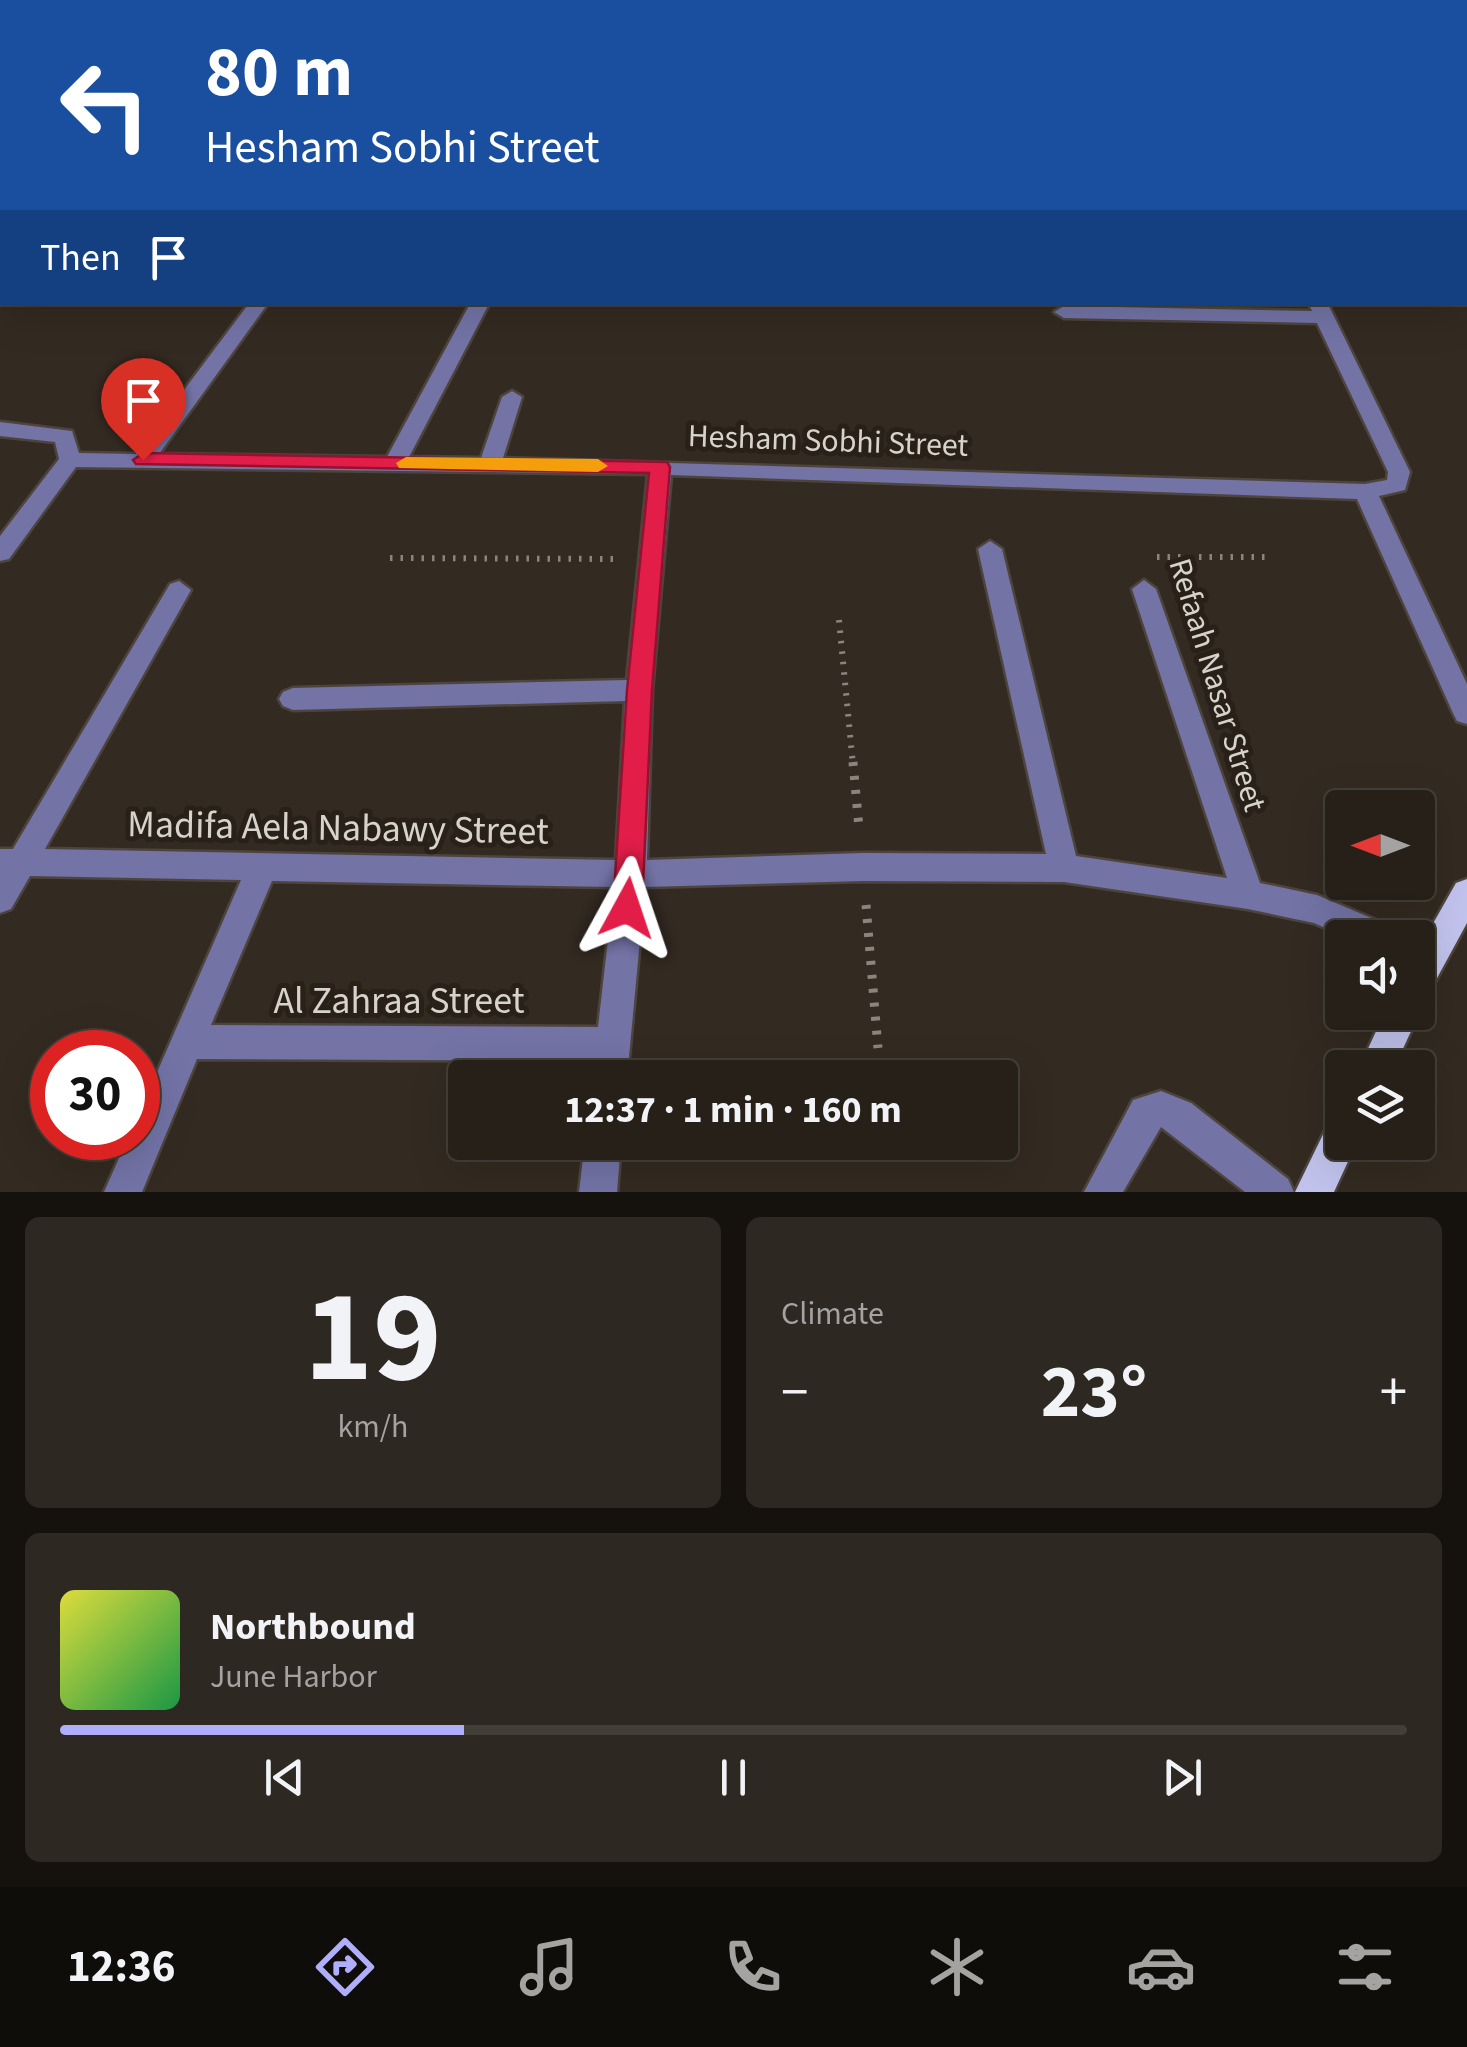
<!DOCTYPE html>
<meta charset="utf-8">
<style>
body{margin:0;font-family:"Source Sans 3",sans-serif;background:#2e2822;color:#f1f3f6;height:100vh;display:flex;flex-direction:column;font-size:38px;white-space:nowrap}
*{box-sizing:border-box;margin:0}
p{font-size:32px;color:#a4a3a2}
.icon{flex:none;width:55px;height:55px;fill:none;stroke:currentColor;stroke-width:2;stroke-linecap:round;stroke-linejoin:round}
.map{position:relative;height:1192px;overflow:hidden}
.panel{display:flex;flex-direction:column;gap:25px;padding:25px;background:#15120e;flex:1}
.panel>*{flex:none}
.guide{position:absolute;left:0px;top:0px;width:1468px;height:305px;box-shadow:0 10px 40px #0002,0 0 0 2px #423e38;background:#1a4fa0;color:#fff;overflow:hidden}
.needle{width:65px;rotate:270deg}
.tools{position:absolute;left:1325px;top:790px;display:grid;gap:20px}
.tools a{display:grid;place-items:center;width:110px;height:110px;border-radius:10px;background:#262019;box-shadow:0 10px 40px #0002,0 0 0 2px #423e38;font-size:50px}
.speed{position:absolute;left:30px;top:1030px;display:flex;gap:20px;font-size:50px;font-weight:700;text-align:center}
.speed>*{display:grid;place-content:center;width:130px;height:130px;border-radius:50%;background:#262019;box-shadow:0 10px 40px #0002,0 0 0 2px #423e38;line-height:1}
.speed .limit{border:15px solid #d22;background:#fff;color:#111}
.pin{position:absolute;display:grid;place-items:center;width:85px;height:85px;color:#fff;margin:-102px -42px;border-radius:50% 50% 50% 0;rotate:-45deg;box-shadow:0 0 10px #0007}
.pin .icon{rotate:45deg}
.me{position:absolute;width:110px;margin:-55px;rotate:5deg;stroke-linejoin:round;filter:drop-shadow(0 0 8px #0008)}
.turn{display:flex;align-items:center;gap:35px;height:210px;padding:0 40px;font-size:45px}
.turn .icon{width:130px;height:130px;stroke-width:2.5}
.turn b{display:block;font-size:70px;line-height:85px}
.then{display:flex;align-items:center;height:95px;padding:0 40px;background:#0003;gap:20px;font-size:38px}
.big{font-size:75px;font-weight:700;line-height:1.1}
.panel .card{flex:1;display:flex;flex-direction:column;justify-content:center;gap:15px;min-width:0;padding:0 35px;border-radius:15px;background:#2e2822}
.panel .dial{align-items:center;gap:0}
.dial b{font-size:130px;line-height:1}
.song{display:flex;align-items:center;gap:30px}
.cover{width:120px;height:120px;border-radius:15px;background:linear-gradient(135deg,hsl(60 70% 55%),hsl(140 70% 35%))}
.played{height:10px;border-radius:5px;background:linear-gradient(90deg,#afaefa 30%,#423e38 30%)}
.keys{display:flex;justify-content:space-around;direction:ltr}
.heat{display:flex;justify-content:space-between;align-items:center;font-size:55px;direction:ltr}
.panel .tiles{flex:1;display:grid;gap:25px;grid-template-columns:1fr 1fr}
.card:last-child{grid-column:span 2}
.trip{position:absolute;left:448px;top:1060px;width:570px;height:100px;border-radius:10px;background:#262019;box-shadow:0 10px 40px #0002,0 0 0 2px #423e38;font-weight:700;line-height:100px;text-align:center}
.dock{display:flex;height:160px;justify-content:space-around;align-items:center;background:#0f0d0a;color:#a4a3a2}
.dock .icon{width:70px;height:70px}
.dock .active{color:#afaefa}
.dock b{font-size:45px;color:#f1f3f6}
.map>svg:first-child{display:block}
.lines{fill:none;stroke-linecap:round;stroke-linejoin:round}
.minor-casing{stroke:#4d453d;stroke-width:5}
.major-casing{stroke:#4d453d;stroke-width:5}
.path-far1{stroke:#8c847e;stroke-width:6;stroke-dasharray:2.5 8;stroke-linecap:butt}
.path{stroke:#8c847e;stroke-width:9;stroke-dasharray:4 10;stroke-linecap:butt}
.minor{fill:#7373a6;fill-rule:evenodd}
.major{fill:#c2c3ed;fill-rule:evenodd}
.route{fill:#e11d48;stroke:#92132f;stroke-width:2.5}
.slow{fill:#f59e0b}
.labels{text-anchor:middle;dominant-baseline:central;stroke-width:10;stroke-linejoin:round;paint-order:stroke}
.street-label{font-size:32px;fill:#d8d2cd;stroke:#292018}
.near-street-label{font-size:38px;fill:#d8d2cd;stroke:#292018}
</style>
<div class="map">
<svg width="1467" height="1192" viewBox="0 0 1467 1192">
<rect width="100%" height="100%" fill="#332a21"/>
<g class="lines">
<defs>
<g id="minor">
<polygon points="1237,0 1249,0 1250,2 1238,2"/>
<rect x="0" y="11" width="2" height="8"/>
<rect x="1465" y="71" width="2" height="8"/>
<rect x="1465" y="233" width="2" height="12"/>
<path d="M250,302h19l-110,152 228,3 84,-155h19l-81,155 72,1 21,-61 10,-6 10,6 -19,61 862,26 22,-4 1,-8 -71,-149 -253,-5 -10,-6 10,-6 248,5 -4,-9h19l83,170 -5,18 -26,6 88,188v40l-10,-3 -4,-8 -96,-214 -686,-24 -19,215 -5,170 216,-7 183,1 -68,-305 12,-8 12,8 74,307 151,22 -95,-289 12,-9 12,9 104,294 57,12 78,33 5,10h-52l-34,-15 -66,-14 -184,-27 -201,-1 -218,6 -18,191h-35l2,-17 -397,-2 -55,133h-38l24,-54h10v-22l103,-236 -211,-4 -19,33 -11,4v-64h13l157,-265 9,-3 12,9 -146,259 571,11 9,-159 -332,9 -10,-4 -4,-7 4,-7 10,-4 334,-8 21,-206 -572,-7 -67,92 -9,2v-25l59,-77 -4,-17 -55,-6v-14l72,9 7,22 57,1zM272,881l342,6 -16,140 -387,-2z"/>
<polygon points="1161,1091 1191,1103 1288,1179 1294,1192 1245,1192 1161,1127 1123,1192 1084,1192 1133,1100"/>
<polygon points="585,1142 621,1142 617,1192 579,1192"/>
</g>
<g id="major">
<polygon points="1467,879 1467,923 1430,991 1418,995 1418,950 1456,883"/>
<polygon points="1418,1007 1420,1012 1394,1068 1359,1068 1385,1012 1418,1012"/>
<polygon points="1342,1117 1342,1142 1357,1142 1334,1192 1295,1192 1329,1122"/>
</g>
</defs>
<use href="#minor" class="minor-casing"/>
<use href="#major" class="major-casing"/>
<g class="path-far1">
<polyline points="1157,557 1265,557"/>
<polyline points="390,558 619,559"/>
<polyline points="839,620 853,765"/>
</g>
<g class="path">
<polyline points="853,762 859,828"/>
<polyline points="866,905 878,1048"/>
</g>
<use href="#minor" class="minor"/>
<use href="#major" class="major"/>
</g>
<polygon class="route" points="143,453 667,462 670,467 652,690 642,908 637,917 627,921 617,917 613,908 627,690 649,473 136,464 133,460"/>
<polygon class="slow" points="406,457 598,459 608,466 598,472 399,468 396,463"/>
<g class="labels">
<g class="street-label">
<text transform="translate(828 441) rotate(2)">Hesham Sobhi Street</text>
<text transform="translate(1217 685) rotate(73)">Refaah Nasar Street</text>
</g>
<g class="near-street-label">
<text transform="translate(338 828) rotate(1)">Madifa Aela Nabawy Street</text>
<text x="399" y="1001">Al Zahraa Street</text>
</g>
</g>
</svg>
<div class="tools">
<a><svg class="needle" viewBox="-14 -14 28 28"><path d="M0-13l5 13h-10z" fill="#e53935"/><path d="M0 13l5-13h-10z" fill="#a4a3a2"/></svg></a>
<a><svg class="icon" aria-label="sound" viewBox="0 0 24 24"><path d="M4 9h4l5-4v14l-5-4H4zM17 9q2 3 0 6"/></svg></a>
<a><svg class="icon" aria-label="layers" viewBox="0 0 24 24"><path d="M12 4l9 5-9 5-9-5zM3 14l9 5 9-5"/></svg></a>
</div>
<div class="speed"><div class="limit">30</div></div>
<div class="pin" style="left:143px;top:460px;background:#d93025"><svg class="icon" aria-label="arrive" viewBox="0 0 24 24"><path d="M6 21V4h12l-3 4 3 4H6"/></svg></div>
<svg class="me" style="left:627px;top:908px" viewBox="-20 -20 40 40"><path d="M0-17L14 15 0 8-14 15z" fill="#e11d48" stroke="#fff" stroke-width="4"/></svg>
<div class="trip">12:37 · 1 min · 160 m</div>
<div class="guide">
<div class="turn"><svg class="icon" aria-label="left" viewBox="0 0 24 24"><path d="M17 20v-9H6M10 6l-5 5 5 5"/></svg><div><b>80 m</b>Hesham Sobhi Street</div></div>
<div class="then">Then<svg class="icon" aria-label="arrive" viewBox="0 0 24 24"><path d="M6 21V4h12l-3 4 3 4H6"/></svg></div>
</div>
</div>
<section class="panel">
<div class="tiles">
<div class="card dial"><b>19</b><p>km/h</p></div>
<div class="card"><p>Climate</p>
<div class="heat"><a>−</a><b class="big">23°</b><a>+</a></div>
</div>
<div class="card">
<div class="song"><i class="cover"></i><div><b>Northbound</b><p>June Harbor</p></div></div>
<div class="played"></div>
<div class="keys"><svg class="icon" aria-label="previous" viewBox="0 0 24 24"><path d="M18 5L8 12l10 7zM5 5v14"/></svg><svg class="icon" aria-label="pause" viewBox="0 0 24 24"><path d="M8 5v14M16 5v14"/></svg><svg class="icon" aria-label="next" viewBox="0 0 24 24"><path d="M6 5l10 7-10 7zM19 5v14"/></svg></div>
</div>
</div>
</section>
<nav class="dock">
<b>12:36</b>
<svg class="icon active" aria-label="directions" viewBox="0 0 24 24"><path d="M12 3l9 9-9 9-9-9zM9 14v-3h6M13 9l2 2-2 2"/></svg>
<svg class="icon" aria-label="music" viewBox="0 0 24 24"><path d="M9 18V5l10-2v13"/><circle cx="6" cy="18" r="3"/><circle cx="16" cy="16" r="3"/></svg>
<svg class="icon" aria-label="phone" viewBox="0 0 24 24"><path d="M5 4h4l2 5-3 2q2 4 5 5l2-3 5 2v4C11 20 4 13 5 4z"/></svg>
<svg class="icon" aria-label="climate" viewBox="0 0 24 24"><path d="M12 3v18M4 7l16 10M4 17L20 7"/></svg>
<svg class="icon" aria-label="car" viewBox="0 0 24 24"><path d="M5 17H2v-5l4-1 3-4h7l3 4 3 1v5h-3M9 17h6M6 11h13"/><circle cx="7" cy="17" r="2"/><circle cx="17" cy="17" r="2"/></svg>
<svg class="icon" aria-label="filters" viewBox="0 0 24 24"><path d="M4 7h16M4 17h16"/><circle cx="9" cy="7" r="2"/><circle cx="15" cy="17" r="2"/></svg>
</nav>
